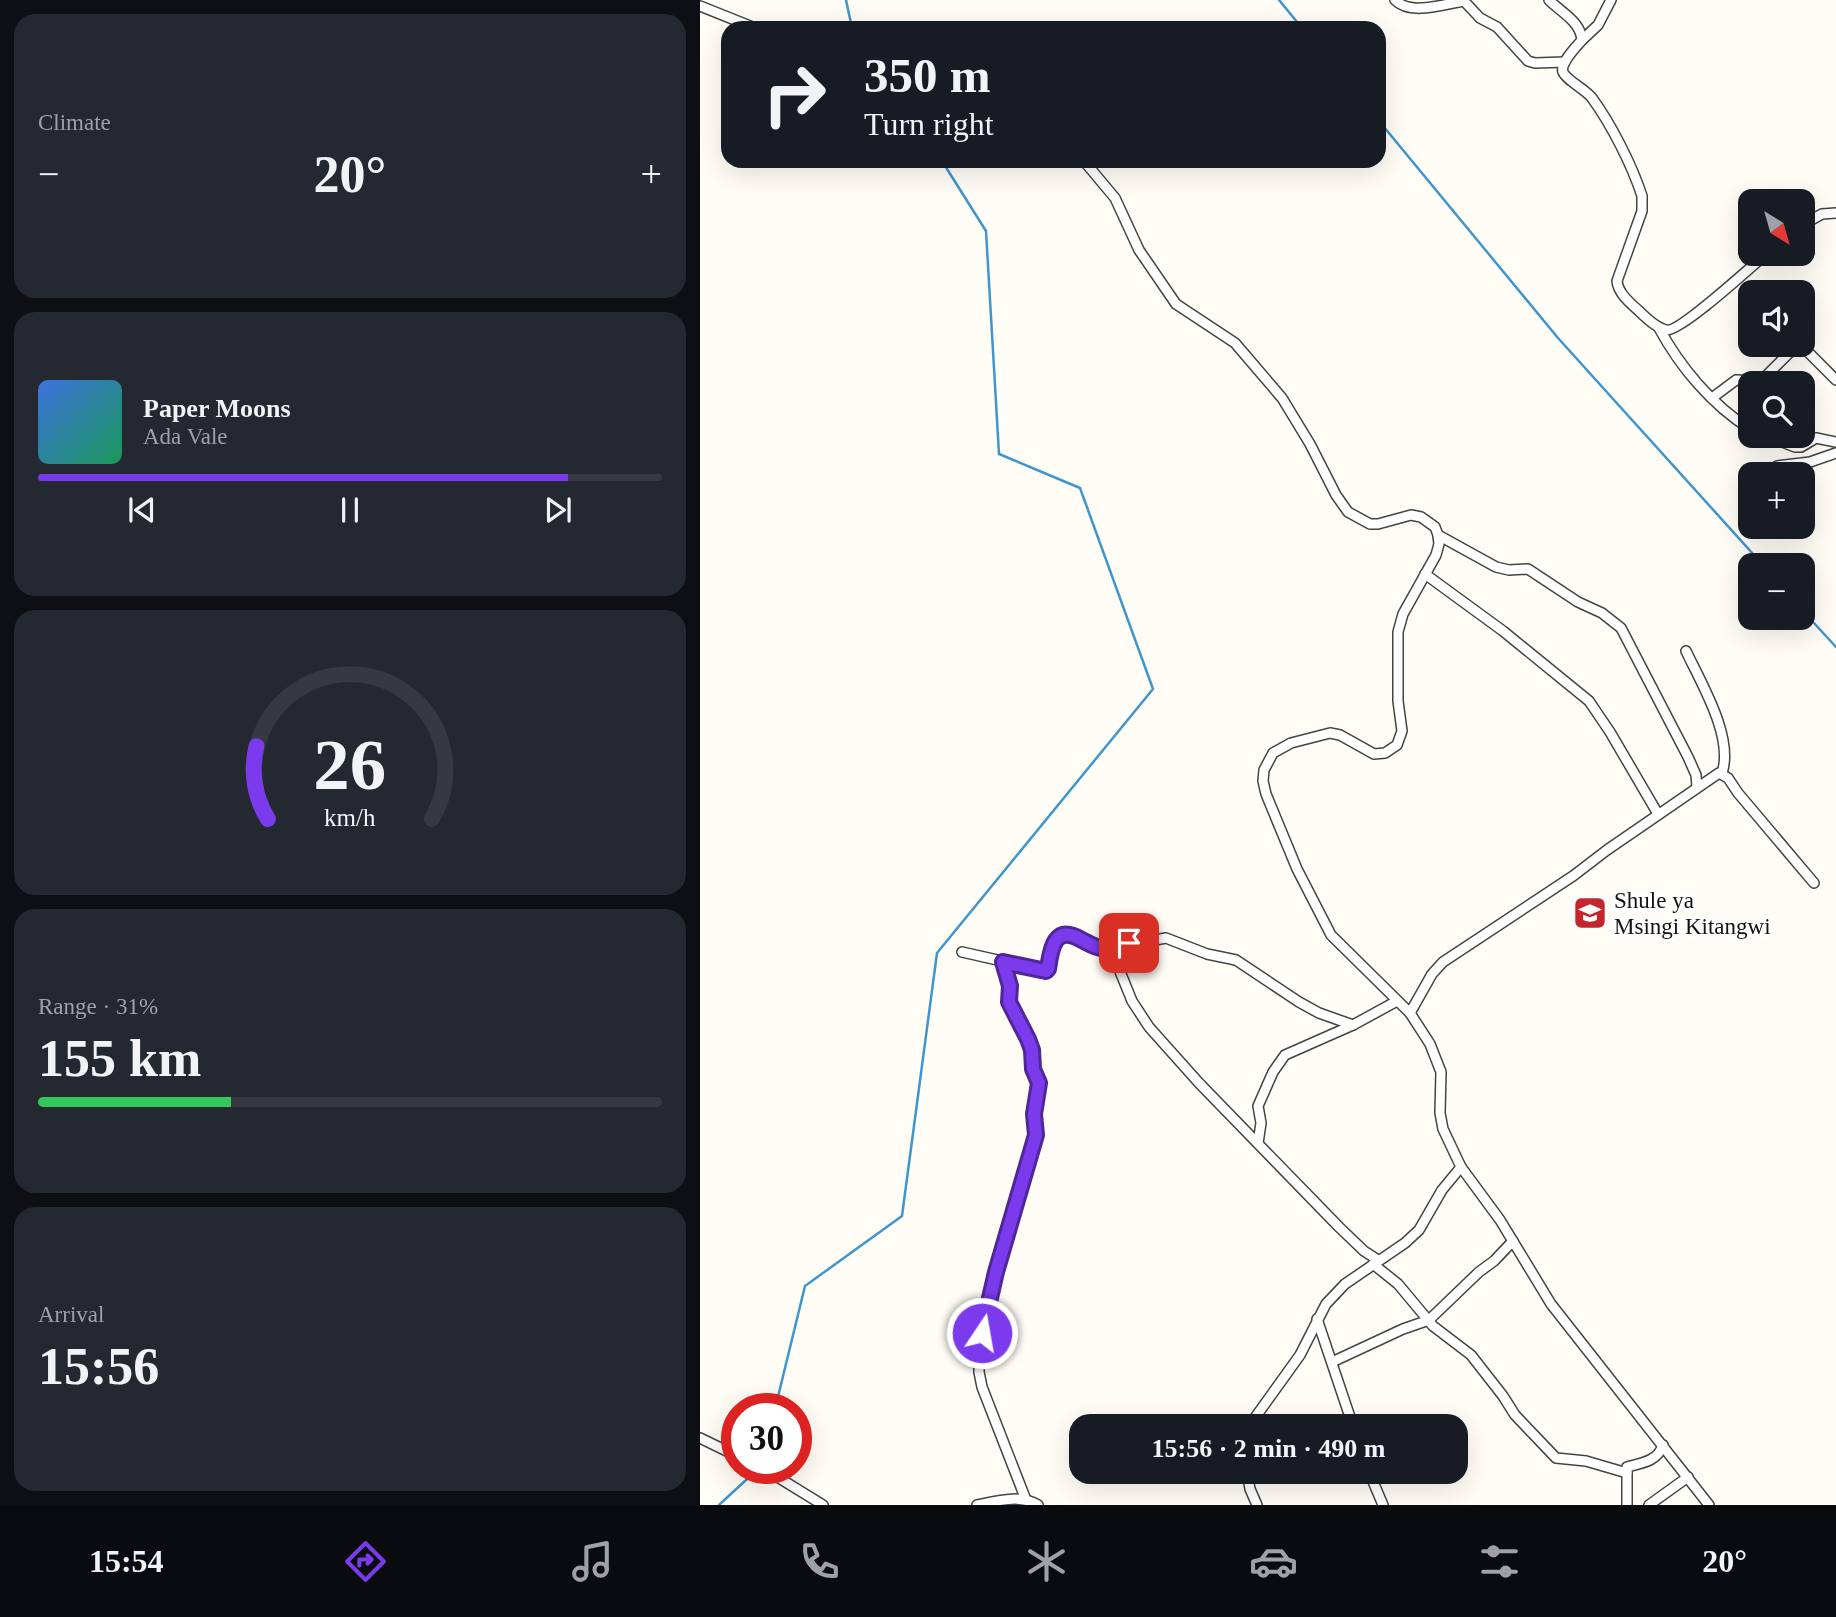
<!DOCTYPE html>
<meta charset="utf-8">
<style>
body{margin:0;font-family:"Times New Roman",serif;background:#242831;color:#f1f3f6;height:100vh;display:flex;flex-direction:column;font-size:26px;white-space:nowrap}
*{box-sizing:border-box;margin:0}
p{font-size:23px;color:#9ea1a6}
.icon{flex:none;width:38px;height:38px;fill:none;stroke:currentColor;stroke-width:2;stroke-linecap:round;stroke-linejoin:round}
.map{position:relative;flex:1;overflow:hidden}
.side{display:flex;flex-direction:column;gap:14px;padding:14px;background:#0d0f14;width:700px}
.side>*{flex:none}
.banner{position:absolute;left:21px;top:21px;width:665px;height:147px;border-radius:21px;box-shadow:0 7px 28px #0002;background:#171b24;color:#f1f3f6;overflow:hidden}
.needle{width:46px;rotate:143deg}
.buttons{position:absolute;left:1038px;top:189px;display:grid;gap:14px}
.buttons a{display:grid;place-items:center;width:77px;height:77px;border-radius:14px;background:#171b24;box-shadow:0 7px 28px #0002;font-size:35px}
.speed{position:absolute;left:21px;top:1393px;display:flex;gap:14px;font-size:35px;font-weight:700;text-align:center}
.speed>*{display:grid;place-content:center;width:91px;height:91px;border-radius:50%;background:#171b24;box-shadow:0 7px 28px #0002;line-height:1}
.speed .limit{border:10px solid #d22;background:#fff;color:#111}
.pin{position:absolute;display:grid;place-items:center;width:60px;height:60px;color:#fff;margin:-30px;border-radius:14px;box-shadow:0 4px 10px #0006}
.me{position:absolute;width:77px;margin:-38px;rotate:12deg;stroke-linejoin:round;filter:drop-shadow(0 0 5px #0008)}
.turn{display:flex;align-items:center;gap:24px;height:147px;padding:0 28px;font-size:32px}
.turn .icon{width:91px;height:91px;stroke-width:2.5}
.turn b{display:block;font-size:49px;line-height:60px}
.big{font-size:52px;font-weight:700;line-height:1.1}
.side .widget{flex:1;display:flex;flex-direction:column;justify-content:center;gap:10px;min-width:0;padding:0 24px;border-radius:21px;background:#242831}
.side .dial{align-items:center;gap:0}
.dial svg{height:182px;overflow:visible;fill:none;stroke:#363941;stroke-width:7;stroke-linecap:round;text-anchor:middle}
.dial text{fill:#f1f3f6;stroke:none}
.song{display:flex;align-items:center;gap:21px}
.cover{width:84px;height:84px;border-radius:10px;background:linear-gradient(135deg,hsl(220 70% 55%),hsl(150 70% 35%))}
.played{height:7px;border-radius:4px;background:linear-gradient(90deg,#7c3aed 85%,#363941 85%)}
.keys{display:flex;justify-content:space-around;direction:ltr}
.heat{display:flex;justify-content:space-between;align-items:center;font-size:38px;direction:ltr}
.charge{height:10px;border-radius:5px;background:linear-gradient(90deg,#34c759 31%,#363941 0)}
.trip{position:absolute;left:369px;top:1414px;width:399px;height:70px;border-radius:21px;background:#171b24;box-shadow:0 7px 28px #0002;font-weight:700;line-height:70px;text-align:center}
.tabs{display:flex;height:112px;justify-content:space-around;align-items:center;background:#090b0e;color:#9ea1a6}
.tabs .icon{width:49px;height:49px}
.tabs .on{color:#7c3aed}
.tabs b{font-size:32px;color:#f1f3f6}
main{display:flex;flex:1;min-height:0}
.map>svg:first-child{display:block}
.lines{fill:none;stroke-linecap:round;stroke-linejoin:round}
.stream{stroke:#3f96cf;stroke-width:2.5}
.street-casing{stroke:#444;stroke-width:12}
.street{stroke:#fff;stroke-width:9}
.route-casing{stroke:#51269a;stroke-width:18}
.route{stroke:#7c3aed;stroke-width:12}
.labels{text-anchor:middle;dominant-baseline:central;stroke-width:7;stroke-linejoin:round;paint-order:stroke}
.poi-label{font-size:23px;fill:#111;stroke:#fff;text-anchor:start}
</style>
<main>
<section class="side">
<div class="widget"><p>Climate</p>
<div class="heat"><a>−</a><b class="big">20°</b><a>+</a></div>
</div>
<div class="widget">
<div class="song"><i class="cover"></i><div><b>Paper Moons</b><p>Ada Vale</p></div></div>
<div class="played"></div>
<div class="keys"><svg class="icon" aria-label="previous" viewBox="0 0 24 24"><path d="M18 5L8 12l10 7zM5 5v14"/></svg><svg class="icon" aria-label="pause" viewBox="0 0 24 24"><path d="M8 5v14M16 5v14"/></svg><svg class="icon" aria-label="next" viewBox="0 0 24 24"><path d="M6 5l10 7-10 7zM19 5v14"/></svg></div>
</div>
<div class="widget dial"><svg viewBox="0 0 100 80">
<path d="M14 69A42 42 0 1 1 86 69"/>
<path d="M14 69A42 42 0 0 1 9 37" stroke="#7c3aed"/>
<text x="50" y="56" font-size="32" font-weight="700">26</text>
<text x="50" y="72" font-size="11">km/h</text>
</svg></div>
<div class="widget"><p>Range · 31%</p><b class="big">155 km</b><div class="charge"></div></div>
<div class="widget"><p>Arrival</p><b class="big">15:56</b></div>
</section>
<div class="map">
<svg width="1136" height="1505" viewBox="0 0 1136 1505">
<rect width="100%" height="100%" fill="#fffdf5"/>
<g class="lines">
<g class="stream">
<polyline points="146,0 152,28"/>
<polyline points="579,0 602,28"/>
<polyline points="679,121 858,338 1063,565"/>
<polyline points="1102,610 1136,647"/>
<polyline points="75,1409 105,1286 202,1216 237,953 453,689 380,488 299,454 286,231 242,161"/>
<polyline points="19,1505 59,1468"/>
</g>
<defs>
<g id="street">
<path d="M695,0c15,16 50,4 69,1"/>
<polyline points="763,0 780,18 797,27 828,61 835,63 865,62"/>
<path d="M849,0c13,13 31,21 33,40 -6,7 -22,23 -19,32 3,8 22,17 29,26 19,26 40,67 50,98v15l-25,70c1,12 13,22 22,30 7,7 18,17 27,19 13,3 86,-64 100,-76"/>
<polyline points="0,6 55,28"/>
<polyline points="882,40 898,25 911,0"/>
<polyline points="384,161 415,198 439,250 476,304 535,343 582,398 610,444 636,495 648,512 670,524 678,524 711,515 721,517 735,527 738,535 739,544 736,555 703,614 698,632 698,701 702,731 697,745 685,753 674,754 640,735 630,733 591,743 573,753 564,770 563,781 566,794 597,869 631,935 710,1013 730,1044 741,1072 740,1113 743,1129 761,1167 800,1220 851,1304 1009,1505"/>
<polyline points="1102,225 1122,214 1136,213"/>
<path d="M959,328c21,39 53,77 91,101"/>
<polyline points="1012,398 1036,380 1061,381 1089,353 1099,348 1108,352 1136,380"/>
<polyline points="1067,436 1095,447 1101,447 1116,438 1136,442"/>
<polyline points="1077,466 1110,462 1136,453"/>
<polyline points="738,535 796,567 809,570 828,569 878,602 902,613 921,628 988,757 996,775 997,787"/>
<polyline points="725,574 803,631 889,701 910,732 958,814"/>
<path d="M986,651c15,32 48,86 36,122"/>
<polyline points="405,949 417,964 432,1001 449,1027 499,1083 639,1227 664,1251 678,1260"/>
<polyline points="262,952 346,971 348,969 352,944 359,936 367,934 375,936 399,948 405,949 419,943 438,943 466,938 507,954 536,960 599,1002 619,1013 653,1025"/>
<polyline points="303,962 310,986 309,1002 328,1039 332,1050 333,1069 339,1083 334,1114 336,1135 296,1272 279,1350 279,1372 282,1387 326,1500"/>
<polyline points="710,1013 732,974 743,962 873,876 907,850 1019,773 1028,778 1038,793 1114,883"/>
<polyline points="558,1143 561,1123 558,1106 573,1072 585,1055 653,1025 697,1001"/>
<polyline points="673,1264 698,1284 733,1326 771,1355 803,1396 815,1415 856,1458 886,1461 927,1473"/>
<polyline points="617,1319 653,1426"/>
<polyline points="632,1362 703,1329 729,1320 779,1272 794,1261 813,1241"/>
<polyline points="549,1426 600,1355 626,1304 645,1284 705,1243 719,1230 742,1190 761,1167"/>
<polyline points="0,1438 37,1456"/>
<polyline points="63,1468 123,1505"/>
<polyline points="547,1472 550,1489 557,1505"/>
<polyline points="669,1472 683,1505"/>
<path d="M277,1505c20,-4 42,-11 61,0"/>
<path d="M927,1505v-38c15,-4 31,-6 36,-22"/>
<polyline points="949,1505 988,1477"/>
</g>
</defs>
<use href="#street" class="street-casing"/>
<use href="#street" class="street"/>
</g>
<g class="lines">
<defs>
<path id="route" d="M282,1333l14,-61 40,-137 -2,-21 5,-31 -6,-14 -1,-19 -4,-11 -19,-37 1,-16 -7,-24 43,9 2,-2c3,-22 7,-45 34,-29 6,3 13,8 20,8 9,1 17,-5 27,-5"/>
</defs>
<use href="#route" class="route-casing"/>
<use href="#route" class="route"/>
</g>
<defs>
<symbol id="school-square" viewBox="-11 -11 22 22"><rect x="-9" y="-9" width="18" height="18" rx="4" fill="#c4262e" stroke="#fff"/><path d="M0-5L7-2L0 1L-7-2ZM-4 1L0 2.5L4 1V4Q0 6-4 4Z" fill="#fff"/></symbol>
</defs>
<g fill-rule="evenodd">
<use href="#school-square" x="871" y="894" width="38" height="38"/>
</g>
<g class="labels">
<g class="poi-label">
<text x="914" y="900">Shule ya<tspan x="914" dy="26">Msingi Kitangwi</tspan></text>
</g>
</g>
</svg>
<div class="buttons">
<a><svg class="needle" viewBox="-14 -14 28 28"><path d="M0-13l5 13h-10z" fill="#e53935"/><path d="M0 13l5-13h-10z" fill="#9ea1a6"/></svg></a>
<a><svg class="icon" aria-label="sound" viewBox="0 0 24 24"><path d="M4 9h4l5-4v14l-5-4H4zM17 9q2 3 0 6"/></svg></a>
<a><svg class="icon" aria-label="search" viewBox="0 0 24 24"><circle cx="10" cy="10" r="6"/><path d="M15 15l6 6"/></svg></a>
<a>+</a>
<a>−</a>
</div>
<div class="speed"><div class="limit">30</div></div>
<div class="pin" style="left:429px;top:943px;background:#d93025"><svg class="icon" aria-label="arrive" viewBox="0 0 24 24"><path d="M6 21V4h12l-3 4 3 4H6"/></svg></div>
<svg class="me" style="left:282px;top:1333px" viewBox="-20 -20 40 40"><circle r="17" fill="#7c3aed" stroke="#fff" stroke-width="3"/><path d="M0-11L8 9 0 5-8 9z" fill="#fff"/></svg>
<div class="trip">15:56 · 2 min · 490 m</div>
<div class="banner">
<div class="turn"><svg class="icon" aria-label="right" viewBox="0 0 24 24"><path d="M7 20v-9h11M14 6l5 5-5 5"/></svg><div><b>350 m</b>Turn right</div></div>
</div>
</div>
</main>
<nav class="tabs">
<b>15:54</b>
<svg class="icon on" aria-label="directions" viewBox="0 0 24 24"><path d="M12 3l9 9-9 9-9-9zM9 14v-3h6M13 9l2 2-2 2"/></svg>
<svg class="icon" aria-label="music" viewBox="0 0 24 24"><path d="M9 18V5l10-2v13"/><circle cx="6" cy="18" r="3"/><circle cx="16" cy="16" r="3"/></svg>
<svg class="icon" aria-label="phone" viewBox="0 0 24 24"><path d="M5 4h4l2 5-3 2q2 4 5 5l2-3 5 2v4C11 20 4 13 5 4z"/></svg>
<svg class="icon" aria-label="climate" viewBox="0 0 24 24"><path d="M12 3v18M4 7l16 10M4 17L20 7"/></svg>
<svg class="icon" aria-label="car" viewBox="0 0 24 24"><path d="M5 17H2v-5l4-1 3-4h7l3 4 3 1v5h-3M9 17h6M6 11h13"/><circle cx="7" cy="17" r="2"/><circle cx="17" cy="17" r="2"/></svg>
<svg class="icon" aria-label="filters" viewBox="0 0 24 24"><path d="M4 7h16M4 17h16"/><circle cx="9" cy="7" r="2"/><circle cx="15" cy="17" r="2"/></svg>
<b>20°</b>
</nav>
